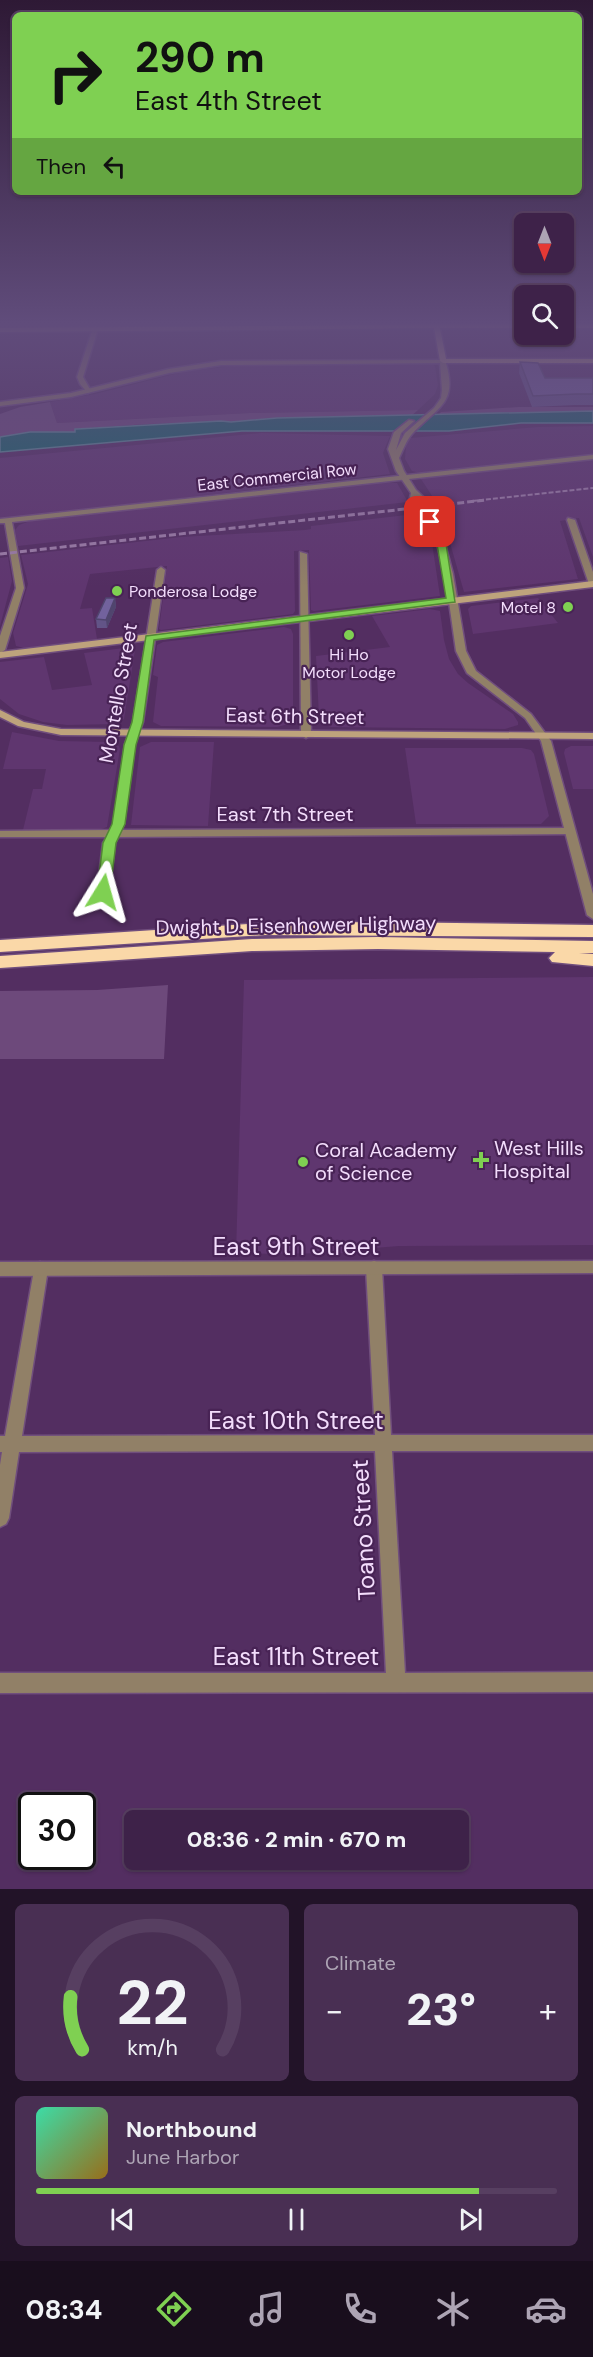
<!DOCTYPE html>
<meta charset="utf-8">
<style>
body{margin:0;font-family:"DM Sans",sans-serif;background:#492f53;color:#f1f3f6;height:100vh;display:flex;flex-direction:column;font-size:22px;white-space:nowrap}
*{box-sizing:border-box;margin:0}
p{font-size:20px;color:#ada4b4}
.icon{flex:none;width:33px;height:33px;fill:none;stroke:currentColor;stroke-width:2;stroke-linecap:round;stroke-linejoin:round}
.map{position:relative;height:1889px;overflow:hidden}
.drawer{display:flex;flex-direction:column;gap:15px;padding:15px;background:#221328;flex:1}
.drawer>*{flex:none}
.guide{position:absolute;left:12px;top:12px;width:570px;height:183px;border-radius:9px;box-shadow:0 2px 4px #0004,0 0 0 2px #573f61;background:#7fd052;color:#111;overflow:hidden}
.needle{width:39px;rotate:180deg}
.fabs{position:absolute;left:514px;top:213px;display:grid;gap:12px}
.fabs a{display:grid;place-items:center;width:60px;height:60px;border-radius:9px;background:#3e2249;box-shadow:0 2px 4px #0004,0 0 0 2px #573f61;font-size:30px}
.speed{position:absolute;left:18px;top:1792px;display:flex;gap:12px;font-size:30px;font-weight:700;text-align:center}
.speed>*{display:grid;place-content:center;width:78px;height:78px;border-radius:50%;background:#3e2249;box-shadow:0 2px 4px #0004,0 0 0 2px #573f61;line-height:1}
.speed .limit{border:3px solid #111;border-radius:9px;background:#fff;color:#111}
.pin{position:absolute;display:grid;place-items:center;width:51px;height:51px;color:#fff;margin:-26px;border-radius:12px;box-shadow:0 3px 9px #0006}
.me{position:absolute;width:66px;margin:-33px;rotate:8deg;stroke-linejoin:round;filter:drop-shadow(0 0 4px #0008)}
.turn{display:flex;align-items:center;gap:21px;height:126px;padding:0 24px;font-size:27px}
.turn .icon{width:78px;height:78px;stroke-width:2.5}
.turn b{display:block;font-size:42px;line-height:51px}
.then{display:flex;align-items:center;height:57px;padding:0 24px;background:#0003;gap:12px;font-size:22px}
.big{font-size:45px;font-weight:800;line-height:1.1}
.drawer .tile{flex:1;display:flex;flex-direction:column;justify-content:center;gap:9px;min-width:0;padding:0 21px;border-radius:9px;background:#492f53}
.drawer .dial{align-items:center;gap:0}
.dial svg{height:156px;overflow:visible;fill:none;stroke:#573f61;stroke-width:7;stroke-linecap:round;text-anchor:middle}
.dial text{fill:#f1f3f6;stroke:none}
.song{display:flex;align-items:center;gap:18px}
.cover{width:72px;height:72px;border-radius:9px;background:linear-gradient(135deg,hsl(160 70% 55%),hsl(40 70% 35%))}
.played{height:6px;border-radius:3px;background:linear-gradient(90deg,#7fd052 85%,#573f61 85%)}
.keys{display:flex;justify-content:space-around;direction:ltr}
.heat{display:flex;justify-content:space-between;align-items:center;font-size:33px;direction:ltr}
.drawer .tiles{flex:1;display:grid;gap:15px;grid-template-columns:1fr 1fr}
.tile:last-child{grid-column:span 2}
.trip{position:absolute;left:124px;top:1810px;width:345px;height:60px;border-radius:9px;background:#3e2249;box-shadow:0 2px 4px #0004,0 0 0 2px #573f61;font-weight:800;line-height:60px;text-align:center}
.tab-bar{display:flex;height:96px;justify-content:space-around;align-items:center;background:#190e1d;color:#ada4b4}
.tab-bar .icon{width:42px;height:42px}
.tab-bar .active{color:#7fd052}
.tab-bar b{font-size:27px;color:#f1f3f6}
.map>svg:first-child{display:block}
.built{fill:#5f366f}
.green{fill:#6d497b}
.water{fill:#126565;stroke:#568992;stroke-width:1.5}
.lines{fill:none;stroke-linecap:round;stroke-linejoin:round}
.minor-casing{stroke:#704e7d;stroke-width:3}
.tertiary-casing{stroke:#704e7d;stroke-width:3}
.secondary-casing{stroke:#704e7d;stroke-width:3}
.motorway-casing{stroke:#704e7d;stroke-width:3}
.minor{fill:#918067;fill-rule:evenodd}
.tertiary{fill:#918067;fill-rule:evenodd}
.secondary{fill:#bea37c;fill-rule:evenodd}
.motorway{fill:#fad8a8;fill-rule:evenodd}
.rail-far1{stroke:#9c7da7;stroke-width:2;stroke-dasharray:5 2;stroke-linecap:butt}
.rail{stroke:#9c7da7;stroke-width:3;stroke-dasharray:7 3;stroke-linecap:butt}
.wall{fill:#625487}
.shaded-wall{fill:#50456e}
.building{fill:#72629d;stroke:#50456e;stroke-width:1.5}
.route{fill:#7fd052;stroke:#538735;stroke-width:1.5}
.poi-dot{fill:#7fd052;stroke:#482355;stroke-width:2}
.labels{text-anchor:middle;dominant-baseline:central;stroke-width:4.5;stroke-linejoin:round;paint-order:stroke}
.far-street-label{font-size:16px;fill:#f3ddfc;stroke:#482355}
.far-poi-label{font-size:16px;fill:#f3ddfc;stroke:#482355;text-anchor:start}
.street-label{font-size:20px;fill:#f3ddfc;stroke:#482355}
.poi-label{font-size:20px;fill:#f3ddfc;stroke:#482355;text-anchor:start}
.near-street-label{font-size:24px;fill:#f3ddfc;stroke:#482355}
</style>
<div class="map">
<svg width="593" height="1889" viewBox="0 0 593 1889">
<rect width="100%" height="100%" fill="#532e61"/>
<g class="built">
<polygon points="0,323 374,323 374,325 0,327"/>
<polygon points="252,364 432,364 435,366 438,385 435,394 418,410 250,413 57,423 50,402 95,394 187,371"/>
<polygon points="593,426 593,455 420,473 412,471 405,459 406,446 410,438 538,427"/>
<polygon points="261,433 390,436 383,453 390,474 0,519 0,458"/>
<polygon points="593,459 593,557 579,518 560,521 578,579 464,592 440,508 421,479 427,476"/>
<polygon points="384,482 397,483 408,502 18,546 15,530 19,525 30,521"/>
<polygon points="415,514 432,543 440,596 314,611 311,610 309,550 294,551 295,611 293,614 161,630 159,629 167,566 90,574 80,609 92,608 97,639 24,648 16,646 13,633 28,584 21,555 181,537 305,530 311,529 311,526"/>
<polygon points="8,557 12,581 0,626 0,558"/>
<polygon points="538,598 558,623 473,634 468,609 471,606"/>
<polygon points="430,609 440,611 444,640 449,659 458,674 468,683 513,714 518,722 518,725 505,729 331,727 322,724 319,717 316,656 390,647 372,616"/>
<polygon points="284,627 291,629 293,634 293,717 289,724 277,727 161,726 153,722 158,677 153,675 157,645 163,642"/>
<polygon points="132,647 135,650 124,719 117,724 67,725 43,722 19,714 0,699 0,662 44,657 52,690 92,685 84,653"/>
<polygon points="12,732 59,741 109,742 119,746 120,749 107,827 99,830 23,830 33,789 42,789 46,769 3,769"/>
<polygon points="151,742 214,742 208,826 131,825 140,747"/>
<polygon points="571,746 593,746 593,789 573,789 564,753 565,749"/>
<polygon points="405,748 522,748 531,750 534,754 549,816 541,824 416,824"/>
<polygon points="593,977 593,1245 399,1246 374,1248 364,1253 236,1254 244,980"/>
</g>
<g class="green">
<polygon points="50,402 57,423 250,413 418,410 411,416 277,418 231,422 148,424 88,428 75,432 30,432 0,437 0,414 20,407"/>
<polygon points="519,407 593,407 593,411 437,416 441,412"/>
<polygon points="168,985 164,1059 0,1059 0,991 97,990"/>
</g>
<polygon class="water" points="593,411 593,423 521,423 449,431 242,431 0,452 0,437 30,432 75,432 75,429 77,429 221,421 231,422 277,418"/>
<g class="lines">
<defs>
<g id="minor">
<polygon points="93,328 98,329 83,377 91,391 88,393 80,384 77,377"/>
<polygon points="593,455 593,459 12,522 24,588 5,650 0,653 0,636 16,588 5,523 0,523 0,519"/>
<polygon points="568,518 575,520 593,572 593,587 589,584 567,520"/>
<polygon points="300,552 307,554 311,735 306,738 301,735"/>
<polygon points="161,567 165,570 143,722 135,744 124,824 121,830 570,828 575,831 570,834 118,837 115,843 109,892 103,896 97,892 103,843 107,837 0,837 0,831 110,830 114,824 125,744 133,722 157,570"/>
<polygon points="374,1261 379,1263 382,1268 391,1435 593,1435 593,1451 392,1451 405,1673 593,1672 593,1692 0,1693 0,1673 386,1673 375,1451 19,1452 9,1518 6,1524 0,1527 0,1465 2,1452 0,1452 0,1436 5,1436 35,1264 40,1262 45,1264 48,1269 22,1436 375,1435 366,1268 369,1263"/>
</g>
<g id="tertiary">
<path d="M445,360c14,44 -7,46 -33,74 -6,7 -9,16 -13,24l5,13 12,19 13,12 5,9v12l11,21 8,30 13,77 10,20 55,43 20,27 42,153v25l-6,-4 -46,-174 -16,-23 -58,-45 -11,-22 -11,-77 -8,-30 -7,-16 -21,-26 2,-9 -15,-22 -8,-22 6,-17 15,-12 5,1 -13,12 -5,17 9,-17 29,-25 7,-10 1,-8 -2,-27 -219,2 -52,8 -98,24 -71,9v-4l71,-9 98,-24 52,-8zM417,499l8,8 2,8 -10,-13z"/>
<polygon points="593,1261 593,1273 0,1276 0,1262"/>
</g>
<g id="secondary">
<polygon points="525,324 525,328 440,328 446,359 593,359 593,363 443,363 440,361 434,328 0,332 0,328"/>
<rect x="564" y="324" width="29" height="4"/>
<polygon points="593,581 593,587 0,658 0,652"/>
<polygon points="0,710 24,722 61,729 593,733 593,739 61,735 18,726 0,717"/>
</g>
<g id="motorway">
<polygon points="382,922 593,925 593,937 265,935 0,952 0,940 265,923"/>
<polygon points="378,937 593,941 593,953 579,953 593,954 593,966 552,962 549,958 555,952 378,949 252,951 0,968 0,956 252,939"/>
</g>
</defs>
<use href="#minor" class="minor-casing"/>
<use href="#tertiary" class="tertiary-casing"/>
<use href="#secondary" class="secondary-casing"/>
<use href="#motorway" class="motorway-casing"/>
<use href="#minor" class="minor"/>
<use href="#tertiary" class="tertiary"/>
<use href="#secondary" class="secondary"/>
<use href="#motorway" class="motorway"/>
<polyline class="rail-far1" points="472,501 593,488"/>
<polyline class="rail" points="0,554 486,500"/>
</g>
<g class="wall">
<polygon points="520,362 545,378 593,378 593,405 575,405 532,407 519,373"/>
<polygon points="115,598 116,607 107,628 97,628 96,619"/>
</g>
<polygon class="shaded-wall" points="115,598 116,607 107,628 106,620"/>
<g class="building">
<polygon points="520,362 538,363 545,378 593,378 593,394 576,394 533,396"/>
<polygon points="106,598 115,598 106,620 96,619"/>
</g>
<linearGradient id="sky" x2="0" y2="1"><stop stop-color="#2e1935"/><stop offset="0.55" stop-color="#604c7b"/><stop offset="1" stop-color="#604c7b" stop-opacity="0"/></linearGradient>
<rect width="593" height="587" fill="url(#sky)"/>
<polygon class="route" points="427,520 434,520 446,544 455,602 154,640 143,722 136,745 125,824 116,843 110,892 103,897 98,895 97,892 103,843 112,824 124,745 132,722 146,636 446,598 437,544 426,522"/>
<g class="poi-dot">
<circle cx="117" cy="591" r="6"/>
<circle cx="568" cy="607" r="6"/>
<circle cx="349" cy="635" r="6"/>
<path d="M478 1151h6v6h6v6h-6v6h-6v-6h-6v-6h6z"/>
<circle cx="303" cy="1162" r="6"/>
</g>
<g class="labels">
<g class="far-street-label">
<text transform="translate(277 477) rotate(-6)">East Commercial Row</text>
</g>
<g class="far-poi-label">
<text x="129" y="591">Ponderosa Lodge</text>
<text x="556" y="607" text-anchor="end">Motel 8</text>
<text x="349" y="654" text-anchor="middle">Hi Ho<tspan x="349" dy="18">Motor Lodge</tspan></text>
</g>
<g class="street-label">
<text transform="translate(118 693) rotate(-80)">Montello Street</text>
<text transform="translate(295 716) rotate(1)">East 6th Street</text>
<text x="285" y="814">East 7th Street</text>
<text transform="translate(296 925) rotate(-1)">Dwight D. Eisenhower Highway</text>
</g>
<g class="poi-label">
<text x="494" y="1148">West Hills<tspan x="494" dy="23">Hospital</tspan></text>
<text x="315" y="1150">Coral Academy<tspan x="315" dy="23">of Science</tspan></text>
</g>
<g class="near-street-label">
<text x="296" y="1246">East 9th Street</text>
<text x="296" y="1420">East 10th Street</text>
<text transform="translate(363 1530) rotate(-93)">Toano Street</text>
<text x="296" y="1656">East 11th Street</text>
</g>
</g>
</svg>
<div class="fabs">
<a><svg class="needle" viewBox="-14 -14 28 28"><path d="M0-13l5 13h-10z" fill="#e53935"/><path d="M0 13l5-13h-10z" fill="#ada4b4"/></svg></a>
<a><svg class="icon" aria-label="search" viewBox="0 0 24 24"><circle cx="10" cy="10" r="6"/><path d="M15 15l6 6"/></svg></a>
</div>
<div class="speed"><div class="limit">30</div></div>
<div class="pin" style="left:430px;top:522px;background:#d93025"><svg class="icon" aria-label="arrive" viewBox="0 0 24 24"><path d="M6 21V4h12l-3 4 3 4H6"/></svg></div>
<svg class="me" style="left:103px;top:892px" viewBox="-20 -20 40 40"><path d="M0-17L14 15 0 8-14 15z" fill="#7fd052" stroke="#fff" stroke-width="4"/></svg>
<div class="trip">08:36 · 2 min · 670 m</div>
<div class="guide">
<div class="turn"><svg class="icon" aria-label="right" viewBox="0 0 24 24"><path d="M7 20v-9h11M14 6l5 5-5 5"/></svg><div><b>290 m</b>East 4th Street</div></div>
<div class="then">Then<svg class="icon" aria-label="left" viewBox="0 0 24 24"><path d="M17 20v-9H6M10 6l-5 5 5 5"/></svg></div>
</div>
</div>
<section class="drawer">
<div class="tiles">
<div class="tile dial"><svg viewBox="0 0 100 80">
<path d="M14 69A42 42 0 1 1 86 69"/>
<path d="M14 69A42 42 0 0 1 8 42" stroke="#7fd052"/>
<text x="50" y="56" font-size="32" font-weight="700">22</text>
<text x="50" y="72" font-size="11">km/h</text>
</svg></div>
<div class="tile"><p>Climate</p>
<div class="heat"><a>−</a><b class="big">23°</b><a>+</a></div>
</div>
<div class="tile">
<div class="song"><i class="cover"></i><div><b>Northbound</b><p>June Harbor</p></div></div>
<div class="played"></div>
<div class="keys"><svg class="icon" aria-label="previous" viewBox="0 0 24 24"><path d="M18 5L8 12l10 7zM5 5v14"/></svg><svg class="icon" aria-label="pause" viewBox="0 0 24 24"><path d="M8 5v14M16 5v14"/></svg><svg class="icon" aria-label="next" viewBox="0 0 24 24"><path d="M6 5l10 7-10 7zM19 5v14"/></svg></div>
</div>
</div>
</section>
<nav class="tab-bar">
<b>08:34</b>
<svg class="icon active" aria-label="directions" viewBox="0 0 24 24"><path d="M12 3l9 9-9 9-9-9zM9 14v-3h6M13 9l2 2-2 2"/></svg>
<svg class="icon" aria-label="music" viewBox="0 0 24 24"><path d="M9 18V5l10-2v13"/><circle cx="6" cy="18" r="3"/><circle cx="16" cy="16" r="3"/></svg>
<svg class="icon" aria-label="phone" viewBox="0 0 24 24"><path d="M5 4h4l2 5-3 2q2 4 5 5l2-3 5 2v4C11 20 4 13 5 4z"/></svg>
<svg class="icon" aria-label="climate" viewBox="0 0 24 24"><path d="M12 3v18M4 7l16 10M4 17L20 7"/></svg>
<svg class="icon" aria-label="car" viewBox="0 0 24 24"><path d="M5 17H2v-5l4-1 3-4h7l3 4 3 1v5h-3M9 17h6M6 11h13"/><circle cx="7" cy="17" r="2"/><circle cx="17" cy="17" r="2"/></svg>
</nav>
